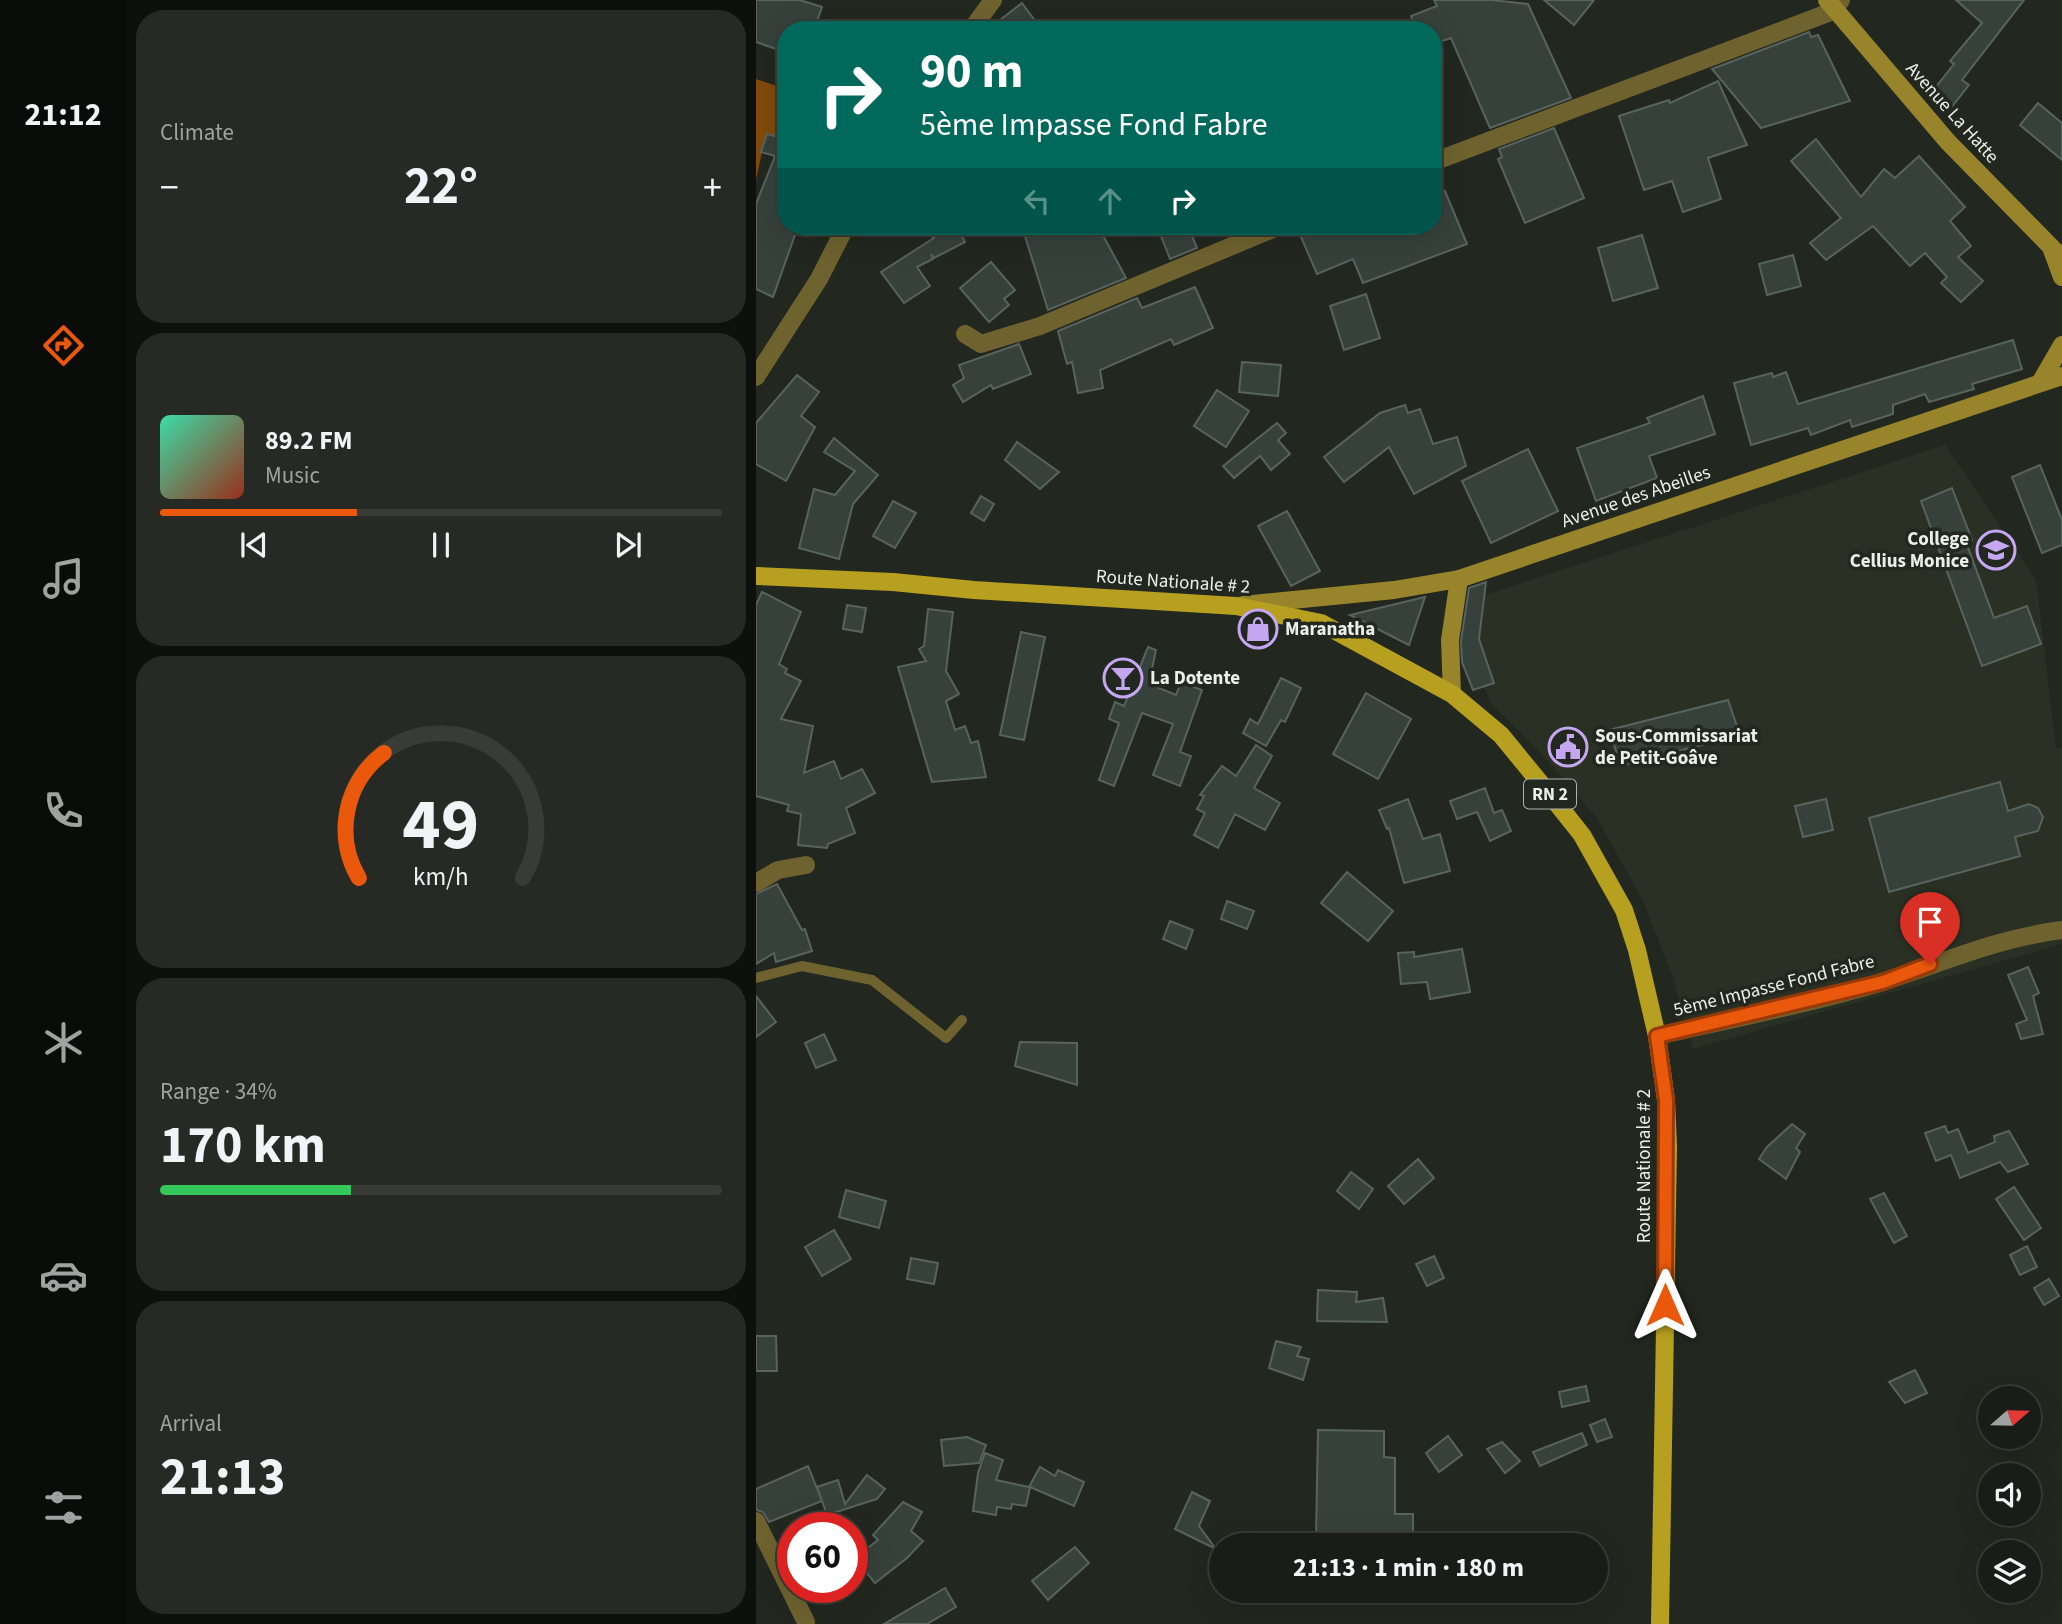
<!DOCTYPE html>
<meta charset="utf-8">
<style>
body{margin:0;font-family:"Source Sans 3",sans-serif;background:#272a24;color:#f1f3f6;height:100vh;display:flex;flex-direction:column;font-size:26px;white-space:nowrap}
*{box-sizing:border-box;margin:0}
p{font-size:23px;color:#9fa2a1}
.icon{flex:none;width:38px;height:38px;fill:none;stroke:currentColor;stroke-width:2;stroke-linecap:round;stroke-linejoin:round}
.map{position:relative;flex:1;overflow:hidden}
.drawer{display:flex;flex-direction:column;gap:10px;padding:10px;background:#0e100d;width:630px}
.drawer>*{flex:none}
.guide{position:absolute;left:21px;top:21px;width:665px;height:214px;border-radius:28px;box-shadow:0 7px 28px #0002,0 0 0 2px #383b36;background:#00695c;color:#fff;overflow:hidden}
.needle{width:46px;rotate:70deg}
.buttons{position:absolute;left:1222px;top:1386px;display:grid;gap:14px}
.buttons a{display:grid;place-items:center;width:63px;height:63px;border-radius:50%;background:#1a1d17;box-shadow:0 7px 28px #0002,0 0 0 2px #383b36;font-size:35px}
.speed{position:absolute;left:21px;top:1512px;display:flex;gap:14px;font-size:35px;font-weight:700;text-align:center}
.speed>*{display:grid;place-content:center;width:91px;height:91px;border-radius:50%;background:#1a1d17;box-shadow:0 7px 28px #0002,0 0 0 2px #383b36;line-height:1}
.speed .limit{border:10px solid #d22;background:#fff;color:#111}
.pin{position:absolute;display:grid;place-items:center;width:60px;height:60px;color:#fff;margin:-72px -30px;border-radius:50% 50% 50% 0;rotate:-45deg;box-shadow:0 0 7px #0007}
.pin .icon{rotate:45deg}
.me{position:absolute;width:77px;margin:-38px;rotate:0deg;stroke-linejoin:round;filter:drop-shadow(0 0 5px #0008)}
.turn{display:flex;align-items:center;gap:24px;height:147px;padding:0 28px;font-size:32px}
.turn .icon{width:91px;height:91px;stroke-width:2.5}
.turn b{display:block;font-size:49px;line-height:60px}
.lanes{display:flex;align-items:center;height:66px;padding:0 28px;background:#0003;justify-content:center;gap:35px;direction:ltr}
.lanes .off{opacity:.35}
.big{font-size:52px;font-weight:700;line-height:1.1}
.drawer .tile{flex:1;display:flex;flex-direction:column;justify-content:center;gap:10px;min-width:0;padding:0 24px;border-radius:28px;background:#272a24}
.drawer .dial{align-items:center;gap:0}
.dial svg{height:182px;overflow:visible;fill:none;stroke:#383b36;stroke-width:7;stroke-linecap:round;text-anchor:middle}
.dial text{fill:#f1f3f6;stroke:none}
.song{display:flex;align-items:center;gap:21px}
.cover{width:84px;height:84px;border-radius:10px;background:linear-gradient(135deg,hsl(160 70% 55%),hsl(10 70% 35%))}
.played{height:7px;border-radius:4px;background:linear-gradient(90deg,#ea580c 35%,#383b36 35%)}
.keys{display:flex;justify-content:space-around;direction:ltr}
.heat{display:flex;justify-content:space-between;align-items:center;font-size:38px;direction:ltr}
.charge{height:10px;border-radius:5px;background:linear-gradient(90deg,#34c759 34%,#383b36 0)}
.trip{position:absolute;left:453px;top:1533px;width:399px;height:70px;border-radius:35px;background:#1a1d17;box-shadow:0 7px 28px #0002,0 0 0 2px #383b36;font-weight:700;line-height:70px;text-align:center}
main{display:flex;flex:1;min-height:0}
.dock{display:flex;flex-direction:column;width:126px;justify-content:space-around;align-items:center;background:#0a0c09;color:#9fa2a1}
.dock .icon{width:49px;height:49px}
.dock .selected{color:#ea580c}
.dock b{font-size:32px;color:#f1f3f6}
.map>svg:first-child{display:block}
.built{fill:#2a3124}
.forest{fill:#804a0a}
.building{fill:#36413c;stroke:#59635e;stroke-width:2}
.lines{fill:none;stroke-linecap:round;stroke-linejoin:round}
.lane{stroke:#6e622f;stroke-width:10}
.street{stroke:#6e622f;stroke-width:18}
.secondary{stroke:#97842b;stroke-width:18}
.primary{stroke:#b79f1f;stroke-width:18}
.route-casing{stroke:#983908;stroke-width:18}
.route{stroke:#ea580c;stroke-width:12}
.labels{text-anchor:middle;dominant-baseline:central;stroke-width:7;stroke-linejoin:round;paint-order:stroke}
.shield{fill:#22271f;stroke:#afb3ac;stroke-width:2}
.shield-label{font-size:18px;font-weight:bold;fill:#ecefe9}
.street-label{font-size:19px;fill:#ecefe9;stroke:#22271f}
.poi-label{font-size:19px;font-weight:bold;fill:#ecefe9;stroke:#22271f;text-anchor:start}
</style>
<main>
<nav class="dock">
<b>21:12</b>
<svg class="icon selected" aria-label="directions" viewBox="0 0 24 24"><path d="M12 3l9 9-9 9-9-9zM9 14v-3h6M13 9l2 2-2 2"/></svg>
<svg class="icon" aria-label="music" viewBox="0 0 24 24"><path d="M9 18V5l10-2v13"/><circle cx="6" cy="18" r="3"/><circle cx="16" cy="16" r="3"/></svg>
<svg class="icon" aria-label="phone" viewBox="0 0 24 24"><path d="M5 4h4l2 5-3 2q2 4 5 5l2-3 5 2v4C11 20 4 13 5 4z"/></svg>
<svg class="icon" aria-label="climate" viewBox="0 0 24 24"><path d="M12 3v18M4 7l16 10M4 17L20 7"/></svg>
<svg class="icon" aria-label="car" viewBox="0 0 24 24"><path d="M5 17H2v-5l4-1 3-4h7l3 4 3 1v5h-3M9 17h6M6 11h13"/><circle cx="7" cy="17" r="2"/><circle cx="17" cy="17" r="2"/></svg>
<svg class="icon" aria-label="filters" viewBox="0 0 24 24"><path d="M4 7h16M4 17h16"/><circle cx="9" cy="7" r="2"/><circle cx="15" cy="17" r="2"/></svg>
</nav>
<section class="drawer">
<div class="tile"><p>Climate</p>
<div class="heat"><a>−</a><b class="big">22°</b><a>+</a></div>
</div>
<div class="tile">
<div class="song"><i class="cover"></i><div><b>89.2 FM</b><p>Music</p></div></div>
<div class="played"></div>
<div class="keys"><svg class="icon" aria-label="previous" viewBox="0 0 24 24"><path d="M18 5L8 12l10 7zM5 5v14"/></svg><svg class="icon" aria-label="pause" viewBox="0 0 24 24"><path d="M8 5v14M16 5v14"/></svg><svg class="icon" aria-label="next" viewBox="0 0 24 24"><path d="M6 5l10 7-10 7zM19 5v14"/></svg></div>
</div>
<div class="tile dial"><svg viewBox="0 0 100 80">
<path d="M14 69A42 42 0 1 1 86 69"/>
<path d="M14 69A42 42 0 0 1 25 14" stroke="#ea580c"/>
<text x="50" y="56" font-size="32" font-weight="700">49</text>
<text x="50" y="72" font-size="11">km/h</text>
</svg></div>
<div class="tile"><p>Range · 34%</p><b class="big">170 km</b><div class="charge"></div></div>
<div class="tile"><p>Arrival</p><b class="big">21:13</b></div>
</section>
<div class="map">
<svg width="1306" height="1624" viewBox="0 0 1306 1624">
<rect width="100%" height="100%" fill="#22271f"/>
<polygon class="built" points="1189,445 1280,580 1300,748 1306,748 1306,944 937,1049 916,975 887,901 841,818 784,752 735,703 711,648 717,599"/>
<polygon class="forest" points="0,79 30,89 30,160 6,152 0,180"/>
<g class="building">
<polygon points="0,0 44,0 66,7 58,30 30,30 30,40 26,39 23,50 0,42"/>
<polygon points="678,0 735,0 772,4 815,98 734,128 695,38 677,44 677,30 660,30 655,16 681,6"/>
<polygon points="788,0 838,0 818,25"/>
<polygon points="1200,0 1268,0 1206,80 1213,85 1191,113 1172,97 1198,64 1194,61 1226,23"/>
<polygon points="266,3 286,30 231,30"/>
<polygon points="1053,32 1055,37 1062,35 1094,101 1005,128 956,69"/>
<polygon points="962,81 991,145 952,158 965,199 927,212 916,181 888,190 863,116 913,100 914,103"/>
<polygon points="1282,103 1306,123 1306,160 1264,125"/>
<polygon points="798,128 828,198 769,223 742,159 746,157 743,149"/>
<polygon points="29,131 30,228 40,232 17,297 0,289 0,204 19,156 5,152 11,134 26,138"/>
<polygon points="1060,139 1105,197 1128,169 1139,178 1163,156 1209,207 1194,221 1215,246 1202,257 1227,281 1205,302 1185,283 1191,277 1169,253 1154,266 1117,226 1070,260 1054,243 1085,218 1035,161"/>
<polygon points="689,191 711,244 607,283 597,259 561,274 545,237 571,226 575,234 595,226 677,226 677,196"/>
<polygon points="164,226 201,226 209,242 178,258 175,254 177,259 161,267 174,286 148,303 125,272 178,238"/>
<polygon points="276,226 342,226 370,278 292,310 268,233"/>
<polygon points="401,226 432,226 441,248 414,259"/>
<polygon points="886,235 902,288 857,301 842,248"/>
<polygon points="1037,255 1045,286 1011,295 1003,264"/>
<polygon points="235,262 259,290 248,299 253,305 233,322 204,288"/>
<polygon points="439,287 457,328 418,345 415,339 344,370 347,388 322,393 316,362 311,364 302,331 381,298 386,308"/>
<polygon points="610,294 624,338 588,350 574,306"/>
<polygon points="1257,340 1266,369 1216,384 1218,389 1173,402 1169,394 1137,405 1137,414 1096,427 1094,420 1055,435 1052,428 995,445 978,383 1016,373 1017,377 1030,372 1042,404"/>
<polygon points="263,344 275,374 237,389 235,385 207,402 197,385 208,378 203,365"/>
<polygon points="486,362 525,365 522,396 483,392"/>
<polygon points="41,375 63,392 45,416 59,427 30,481 0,464 0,423"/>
<polygon points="461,390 493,411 470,447 438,426"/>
<polygon points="947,396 959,434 893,456 901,478 840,501 821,448 894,423 891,418"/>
<polygon points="649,405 652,413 664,409 677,444 701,437 710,466 658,494 633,447 588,482 568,457 624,413"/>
<polygon points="521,423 530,433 522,440 534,454 515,470 504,456 478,478 467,466"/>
<polygon points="78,438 122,475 97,504 83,559 43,548 58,489 79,495 99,471 68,452"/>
<polygon points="261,442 303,472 284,489 249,460"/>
<polygon points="772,449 802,511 735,543 706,481"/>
<polygon points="1284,465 1306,520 1306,545 1286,553 1256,477"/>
<polygon points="1196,488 1216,540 1210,542 1238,618 1271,606 1285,644 1226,666 1165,501"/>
<polygon points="225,496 238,504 228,521 215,513"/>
<polygon points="137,501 160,513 139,548 117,536"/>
<polygon points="531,511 564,571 535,586 502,526"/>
<polygon points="730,582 723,639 738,683 717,690 706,662 705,641 713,588"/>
<polygon points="6,592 45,612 23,664 31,669 29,673 45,681 25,719 57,726 48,773 78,761 85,779 106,769 119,793 90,808 99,833 72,844 71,848 42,845 45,814 31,811 33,805 0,796 0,605"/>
<polygon points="669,597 653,645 594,615"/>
<polygon points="91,605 110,608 106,632 87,629"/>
<polygon points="172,609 197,612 190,671 203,694 190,701 199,730 209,726 215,743 222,741 230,777 176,782 142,667 170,661 163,649 168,646"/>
<polygon points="265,632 289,637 268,740 244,735"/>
<polygon points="392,647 400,650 393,684 420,695 425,682 446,690 424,752 435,756 424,786 397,775 417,724 386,713 358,786 343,780 363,723 353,719 359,702 368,706"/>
<polygon points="525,678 545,688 529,722 525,720 510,746 487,733 494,719 502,724"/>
<polygon points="610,693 655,719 622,779 577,754"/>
<polygon points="972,700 984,735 865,766 853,730"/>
<polygon points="500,745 516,756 498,788 524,803 509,830 479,814 462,848 438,835 449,813 441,809 448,796 444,795 466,766 480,776"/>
<polygon points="1244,782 1252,811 1273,804 1282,808 1287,817 1282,831 1259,837 1264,856 1133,892 1113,818"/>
<polygon points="729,788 738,813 746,810 755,831 734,841 721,812 701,819 694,801"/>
<polygon points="652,799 667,839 684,834 694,871 648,883 633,828 631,829 623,810"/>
<polygon points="1070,799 1077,830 1047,837 1039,806"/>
<polygon points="591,872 637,911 612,941 565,903"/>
<polygon points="21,884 46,930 49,929 56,951 20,962 18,953 0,964 0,894"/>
<polygon points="471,901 498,911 491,929 465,919"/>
<polygon points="414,921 437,930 430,949 407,939"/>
<polygon points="706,949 714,992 674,999 671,982 645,984 642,953 658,952 658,957"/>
<polygon points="1272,967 1283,993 1277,996 1287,1034 1265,1039 1260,1024 1271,1020 1252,975"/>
<polygon points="0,996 20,1022 0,1037"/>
<polygon points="68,1034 80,1060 60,1068 49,1043"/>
<polygon points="264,1042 321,1043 321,1085 259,1066"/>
<polygon points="1036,1124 1049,1134 1040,1148 1044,1152 1030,1179 1003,1159 1011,1147"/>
<polygon points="1189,1126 1192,1133 1202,1129 1212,1153 1239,1142 1238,1136 1253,1131 1272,1164 1252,1172 1244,1162 1204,1178 1195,1155 1180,1161 1169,1133"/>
<polygon points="662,1159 678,1178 648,1204 632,1186"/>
<polygon points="595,1172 617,1189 603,1209 581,1191"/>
<polygon points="1258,1187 1285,1228 1268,1240 1240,1199"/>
<polygon points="90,1190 130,1201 123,1228 83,1217"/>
<polygon points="1128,1193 1151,1236 1138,1243 1114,1199"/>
<polygon points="78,1230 95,1259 66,1276 49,1247"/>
<polygon points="1271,1246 1281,1267 1264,1275 1254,1255"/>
<polygon points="678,1256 688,1278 671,1286 660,1264"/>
<polygon points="155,1258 182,1263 178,1284 151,1279"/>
<polygon points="1293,1279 1303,1296 1288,1305 1278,1288"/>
<polygon points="562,1290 601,1292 600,1302 627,1298 631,1322 561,1321"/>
<polygon points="0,1336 20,1336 21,1371 0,1371"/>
<polygon points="520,1341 545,1347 541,1356 553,1359 547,1380 513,1368"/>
<polygon points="1159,1370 1171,1393 1149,1403 1133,1382"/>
<polygon points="830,1386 833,1401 806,1407 803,1392"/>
<polygon points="849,1419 856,1437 841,1442 834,1425"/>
<polygon points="562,1430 628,1431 628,1457 639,1458 639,1514 657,1514 657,1538 560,1536"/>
<polygon points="826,1433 831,1445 784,1466 777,1452"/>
<polygon points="692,1436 706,1455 683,1472 670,1453"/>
<polygon points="211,1437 230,1445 223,1463 188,1466 185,1440"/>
<polygon points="746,1442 764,1461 749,1473 731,1449"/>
<polygon points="229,1453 247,1460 240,1480 273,1487 284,1467 299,1476 302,1470 328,1482 318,1506 274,1487 270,1506 256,1504 255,1509 241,1507 240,1515 217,1511 222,1473"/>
<polygon points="52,1466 66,1501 13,1522 7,1512 0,1510 0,1489"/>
<polygon points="111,1475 129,1489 121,1499 71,1515 61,1487 82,1480 89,1504"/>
<polygon points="436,1492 454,1501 443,1526 460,1549 419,1529"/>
<polygon points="147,1502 166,1512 155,1531 167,1541 151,1558 119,1583 99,1558 122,1540 117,1535"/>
<polygon points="319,1547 333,1563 292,1600 276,1581"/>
<polygon points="189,1588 200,1607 171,1624 128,1624"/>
</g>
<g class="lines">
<polyline class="lane" points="0,978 46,966 116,980 190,1038 206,1020"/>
<g class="street">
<polyline points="215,30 237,0"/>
<polyline points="677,162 1077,11 1085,0"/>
<polyline points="209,334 225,344 284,326 524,226"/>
<polyline points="0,377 63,279 90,226"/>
<polyline points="0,883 22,870 50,865"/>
<path d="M901,1036c75,-17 151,-32 225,-54 61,-19 115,-44 180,-52"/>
<polyline points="0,1521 50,1622"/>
</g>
<g class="secondary">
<polyline points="1071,0 1192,142 1306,258"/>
<polyline points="1296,250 1306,277"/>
<polyline points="1284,383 1306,345"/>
<polyline points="487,605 638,590 703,579 1306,376"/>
<polyline points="696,694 694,640 703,579"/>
</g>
<polyline class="primary" points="0,576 137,582 218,590 480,606 565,623 696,694 745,735 799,801 826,835 868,910 881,950 901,1036 910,1100 912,1147 904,1624"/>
</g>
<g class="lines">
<defs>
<polyline id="route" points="909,1305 910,1100 901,1036 1127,982 1174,964"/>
</defs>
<use href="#route" class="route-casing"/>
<use href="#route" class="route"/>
</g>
<defs>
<symbol id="school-ring" viewBox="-11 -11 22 22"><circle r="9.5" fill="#22271f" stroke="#c5a7f1" stroke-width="1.5"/><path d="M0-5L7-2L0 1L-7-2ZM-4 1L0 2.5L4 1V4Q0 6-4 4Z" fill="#c5a7f1"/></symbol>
<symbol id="shop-ring" viewBox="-11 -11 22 22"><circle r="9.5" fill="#22271f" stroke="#c5a7f1" stroke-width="1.5"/><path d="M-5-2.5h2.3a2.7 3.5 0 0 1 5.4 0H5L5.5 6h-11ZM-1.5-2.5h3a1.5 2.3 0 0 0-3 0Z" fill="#c5a7f1"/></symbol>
<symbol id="bar-ring" viewBox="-11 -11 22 22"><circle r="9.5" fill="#22271f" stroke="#c5a7f1" stroke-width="1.5"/><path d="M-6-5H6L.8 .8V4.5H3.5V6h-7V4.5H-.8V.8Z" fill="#c5a7f1"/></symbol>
<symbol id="civic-ring" viewBox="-11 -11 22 22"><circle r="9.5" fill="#22271f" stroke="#c5a7f1" stroke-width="1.5"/><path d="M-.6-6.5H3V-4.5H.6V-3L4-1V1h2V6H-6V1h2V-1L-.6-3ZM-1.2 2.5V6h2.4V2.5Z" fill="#c5a7f1"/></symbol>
</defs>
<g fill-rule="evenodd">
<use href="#school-ring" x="1218" y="528" width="44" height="44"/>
<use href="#shop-ring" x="480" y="607" width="44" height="44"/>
<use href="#bar-ring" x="345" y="656" width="44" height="44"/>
<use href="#civic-ring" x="790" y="725" width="44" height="44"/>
</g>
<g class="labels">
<rect class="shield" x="768" y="779.5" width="52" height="29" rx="5"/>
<g class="shield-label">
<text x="794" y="794">RN 2</text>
</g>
<g class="street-label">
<text transform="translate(1196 113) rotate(48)">Avenue La Hatte</text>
<text transform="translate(880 497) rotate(-19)">Avenue des Abeilles</text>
<text transform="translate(417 582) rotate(4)">Route Nationale # 2</text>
<text transform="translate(1018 986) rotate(-14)">5ème Impasse Fond Fabre</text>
<text transform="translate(888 1166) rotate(-90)">Route Nationale # 2</text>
</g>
<g class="poi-label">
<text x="1213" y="539" text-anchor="end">College<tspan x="1213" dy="22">Cellius Monice</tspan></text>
<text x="529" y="629">Maranatha</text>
<text x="394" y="678">La Dotente</text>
<text x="839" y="736">Sous-Commissariat<tspan x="839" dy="22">de Petit-Goâve</tspan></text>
</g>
</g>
</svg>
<div class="buttons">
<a><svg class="needle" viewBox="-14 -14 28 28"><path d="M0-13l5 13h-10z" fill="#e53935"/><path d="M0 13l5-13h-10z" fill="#9fa2a1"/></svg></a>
<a><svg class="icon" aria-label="sound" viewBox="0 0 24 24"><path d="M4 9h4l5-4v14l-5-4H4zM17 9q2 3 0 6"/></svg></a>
<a><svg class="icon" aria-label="layers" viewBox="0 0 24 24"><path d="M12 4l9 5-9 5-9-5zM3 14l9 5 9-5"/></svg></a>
</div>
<div class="speed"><div class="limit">60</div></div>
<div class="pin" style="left:1174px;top:964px;background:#d93025"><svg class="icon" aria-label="arrive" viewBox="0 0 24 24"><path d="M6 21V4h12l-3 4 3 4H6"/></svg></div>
<svg class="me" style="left:909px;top:1305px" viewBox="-20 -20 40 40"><path d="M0-17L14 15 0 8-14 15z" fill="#ea580c" stroke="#fff" stroke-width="4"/></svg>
<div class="trip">21:13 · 1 min · 180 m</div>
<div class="guide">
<div class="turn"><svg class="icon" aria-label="right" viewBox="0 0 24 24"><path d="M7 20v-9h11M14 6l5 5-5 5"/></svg><div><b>90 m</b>5ème Impasse Fond Fabre</div></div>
<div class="lanes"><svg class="icon off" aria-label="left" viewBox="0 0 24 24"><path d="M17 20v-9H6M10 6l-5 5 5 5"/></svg><svg class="icon off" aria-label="ahead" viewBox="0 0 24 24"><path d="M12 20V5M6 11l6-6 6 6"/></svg><svg class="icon" aria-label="right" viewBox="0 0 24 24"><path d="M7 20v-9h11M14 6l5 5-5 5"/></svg></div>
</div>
</div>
</main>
